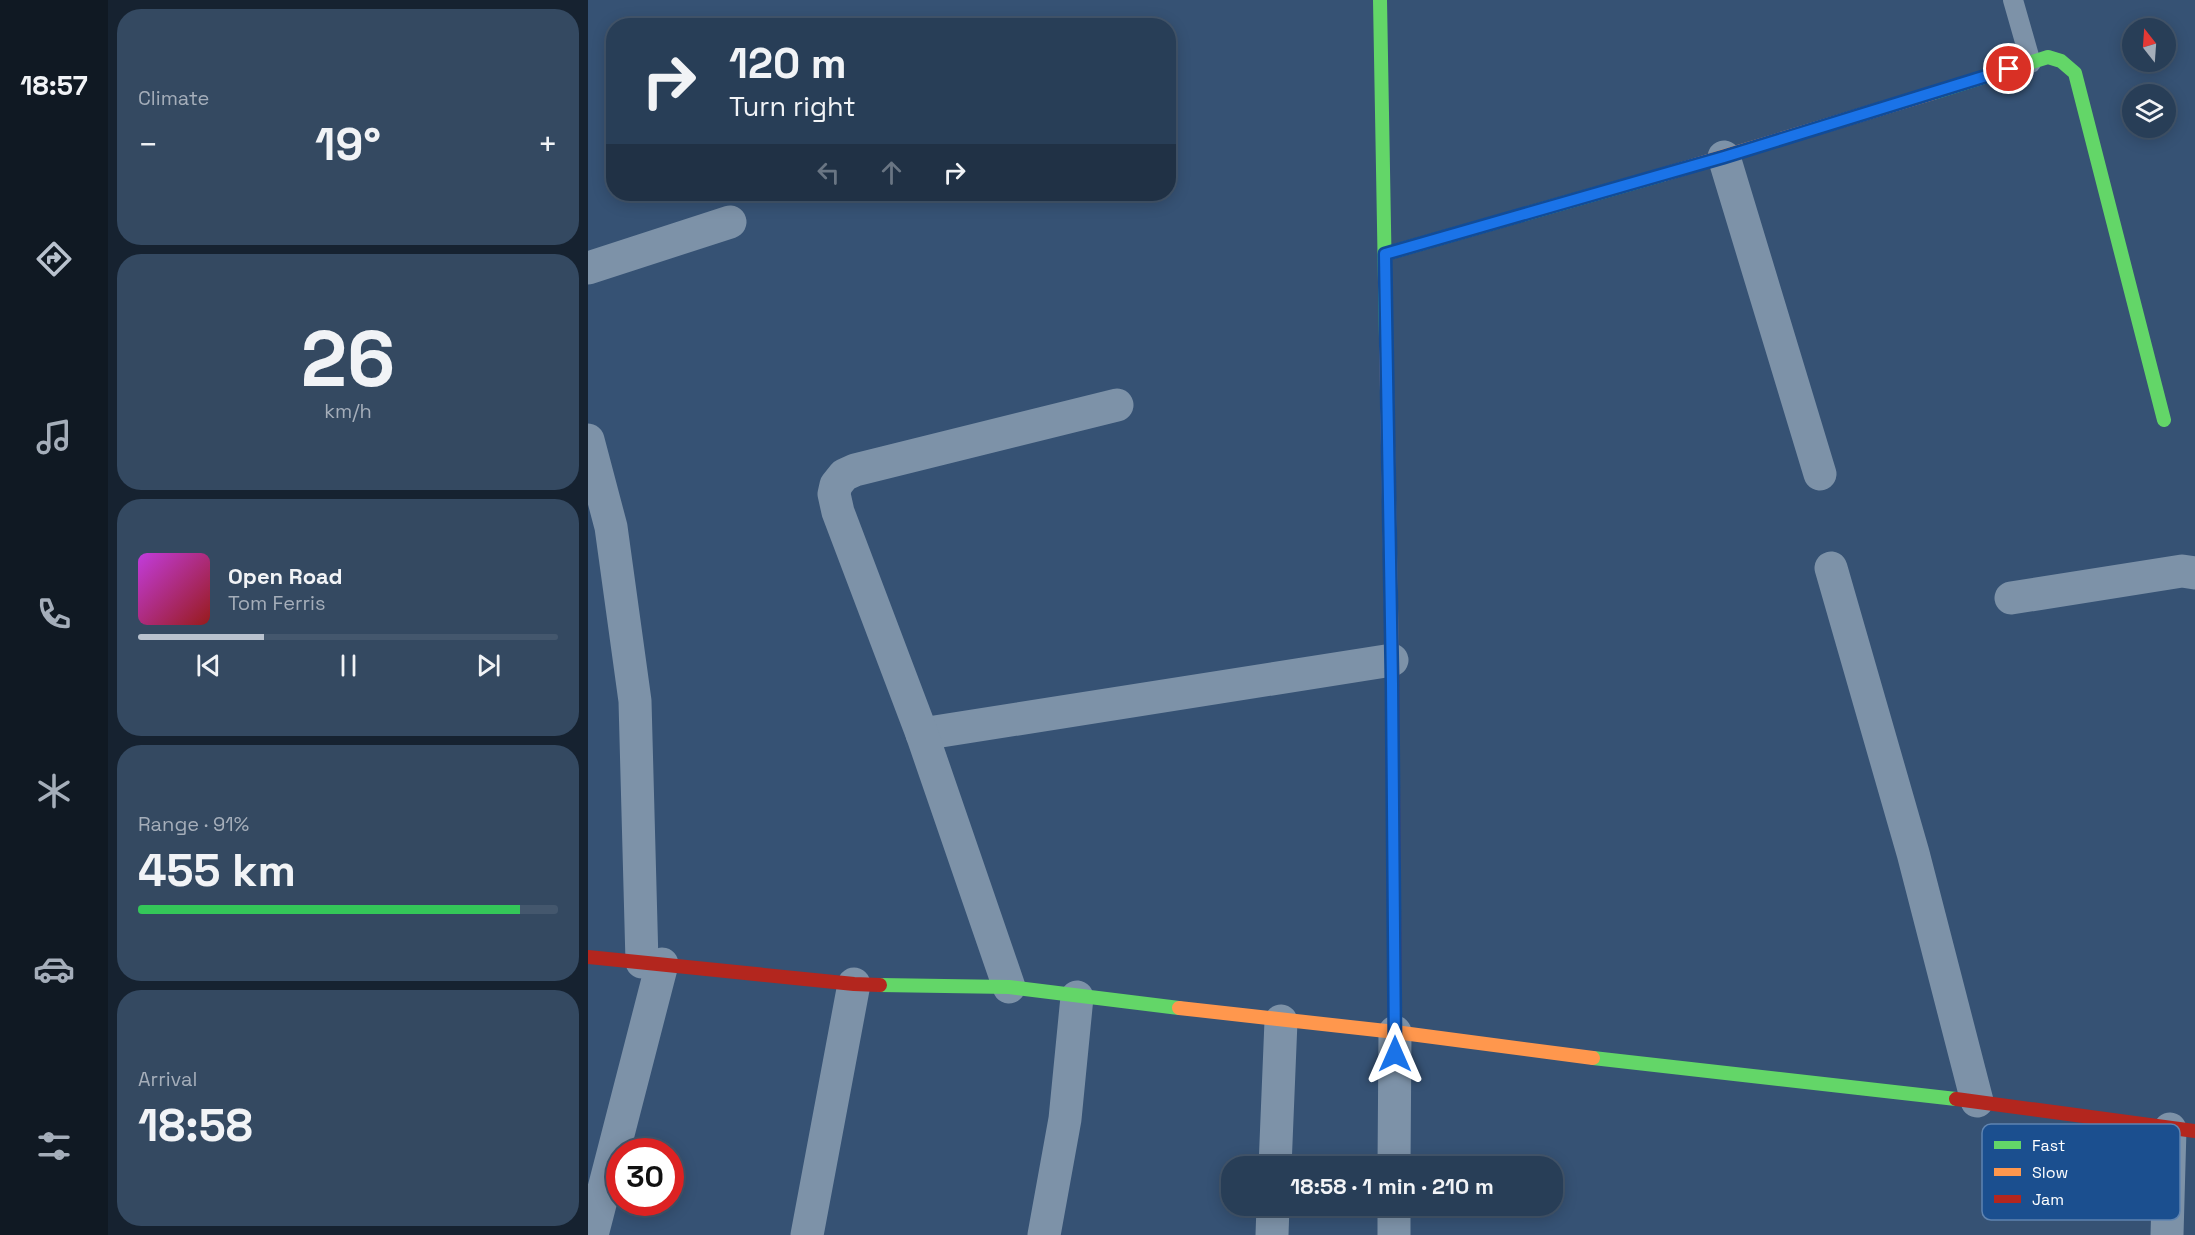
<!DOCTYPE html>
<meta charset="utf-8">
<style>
body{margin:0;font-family:"Space Grotesk",sans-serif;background:#344961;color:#f1f3f6;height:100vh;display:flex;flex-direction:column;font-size:22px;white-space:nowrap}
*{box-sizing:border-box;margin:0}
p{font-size:20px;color:#a5aeba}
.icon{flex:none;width:33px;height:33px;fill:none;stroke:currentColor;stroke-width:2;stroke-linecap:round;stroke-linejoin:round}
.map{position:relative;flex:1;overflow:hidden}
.side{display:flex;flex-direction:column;gap:9px;padding:9px;background:#162230;width:480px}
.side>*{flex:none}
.top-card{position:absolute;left:18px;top:18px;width:570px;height:183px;border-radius:24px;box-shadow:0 3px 15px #0003,0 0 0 2px #44576d;background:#283e57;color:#f1f3f6;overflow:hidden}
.needle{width:39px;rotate:343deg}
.tools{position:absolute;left:1534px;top:18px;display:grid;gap:12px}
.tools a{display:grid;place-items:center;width:54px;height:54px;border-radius:50%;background:#283e57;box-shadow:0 3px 15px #0003,0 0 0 2px #44576d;font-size:30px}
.speed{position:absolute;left:18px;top:1138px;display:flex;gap:12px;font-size:30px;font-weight:700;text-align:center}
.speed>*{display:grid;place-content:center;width:78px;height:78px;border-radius:50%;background:#283e57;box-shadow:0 3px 15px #0003,0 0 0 2px #44576d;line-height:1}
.speed .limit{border:9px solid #d22;background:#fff;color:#111}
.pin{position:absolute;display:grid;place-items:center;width:51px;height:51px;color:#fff;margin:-26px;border:3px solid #fff;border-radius:50%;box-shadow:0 2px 6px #0007}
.me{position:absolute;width:66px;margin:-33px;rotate:0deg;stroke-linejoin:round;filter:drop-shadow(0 0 4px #0008)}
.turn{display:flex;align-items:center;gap:21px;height:126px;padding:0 24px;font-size:27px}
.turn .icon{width:78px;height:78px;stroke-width:2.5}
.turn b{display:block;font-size:42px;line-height:51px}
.lanes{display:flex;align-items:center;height:57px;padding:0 24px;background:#0003;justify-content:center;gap:30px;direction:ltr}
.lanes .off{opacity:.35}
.big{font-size:45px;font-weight:700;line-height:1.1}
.side .widget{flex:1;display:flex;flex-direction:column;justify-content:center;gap:9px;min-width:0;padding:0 21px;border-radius:24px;background:#344961}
.side .dial{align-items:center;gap:0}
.dial b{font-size:78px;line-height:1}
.song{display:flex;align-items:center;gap:18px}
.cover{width:72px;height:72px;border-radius:9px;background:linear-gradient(135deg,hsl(290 70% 55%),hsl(0 70% 35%))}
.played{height:6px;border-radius:3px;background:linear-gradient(90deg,#b9c2ce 30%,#44576d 30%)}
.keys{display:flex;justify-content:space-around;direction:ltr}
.heat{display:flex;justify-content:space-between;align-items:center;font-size:33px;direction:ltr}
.charge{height:9px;border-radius:4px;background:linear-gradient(90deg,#34c759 91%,#44576d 0)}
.trip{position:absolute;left:633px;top:1156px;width:342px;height:60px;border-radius:24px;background:#283e57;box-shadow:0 3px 15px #0003,0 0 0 2px #44576d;font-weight:700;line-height:60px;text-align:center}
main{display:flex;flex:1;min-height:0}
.menu{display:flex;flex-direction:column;width:108px;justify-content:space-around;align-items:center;background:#101923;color:#a5aeba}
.menu .icon{width:42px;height:42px}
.menu .on{color:#b9c2ce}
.menu b{font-size:27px;color:#f1f3f6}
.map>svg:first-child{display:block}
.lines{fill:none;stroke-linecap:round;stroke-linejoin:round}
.lane{stroke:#7d92a8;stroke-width:20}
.street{stroke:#7d92a8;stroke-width:33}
.fast{stroke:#63d668;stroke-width:14}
.slow{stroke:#ff974d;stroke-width:14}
.jam{stroke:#b3261e;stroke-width:14}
.route-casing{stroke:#114b97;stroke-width:15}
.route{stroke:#1a73e8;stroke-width:10}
.key{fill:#1b4f8f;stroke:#5f84b1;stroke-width:1.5}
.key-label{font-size:16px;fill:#fff}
</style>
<main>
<nav class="menu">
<b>18:57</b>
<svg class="icon on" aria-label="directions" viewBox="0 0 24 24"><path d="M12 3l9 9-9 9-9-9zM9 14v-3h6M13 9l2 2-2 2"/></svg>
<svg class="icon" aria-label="music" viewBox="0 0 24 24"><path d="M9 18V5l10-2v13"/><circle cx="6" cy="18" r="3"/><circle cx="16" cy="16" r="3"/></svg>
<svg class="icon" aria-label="phone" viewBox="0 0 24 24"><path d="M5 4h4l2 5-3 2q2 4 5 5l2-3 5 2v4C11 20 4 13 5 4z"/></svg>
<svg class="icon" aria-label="climate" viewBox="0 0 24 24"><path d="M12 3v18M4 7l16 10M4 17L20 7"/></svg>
<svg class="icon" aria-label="car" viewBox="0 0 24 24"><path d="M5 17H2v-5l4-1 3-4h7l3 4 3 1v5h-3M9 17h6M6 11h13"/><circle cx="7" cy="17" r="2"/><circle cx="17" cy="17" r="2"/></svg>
<svg class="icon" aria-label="filters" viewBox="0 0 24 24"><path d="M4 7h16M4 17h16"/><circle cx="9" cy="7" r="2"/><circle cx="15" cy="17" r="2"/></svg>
</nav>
<section class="side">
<div class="widget"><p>Climate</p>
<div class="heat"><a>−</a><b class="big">19°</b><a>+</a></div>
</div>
<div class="widget dial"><b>26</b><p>km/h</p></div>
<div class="widget">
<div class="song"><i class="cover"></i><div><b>Open Road</b><p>Tom Ferris</p></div></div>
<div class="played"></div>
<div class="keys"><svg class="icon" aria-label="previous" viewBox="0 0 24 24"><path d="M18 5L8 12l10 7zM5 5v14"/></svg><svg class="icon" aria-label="pause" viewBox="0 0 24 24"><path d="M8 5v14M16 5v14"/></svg><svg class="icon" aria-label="next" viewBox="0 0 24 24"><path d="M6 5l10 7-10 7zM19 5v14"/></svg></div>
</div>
<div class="widget"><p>Range · 91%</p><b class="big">455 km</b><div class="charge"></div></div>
<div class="widget"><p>Arrival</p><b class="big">18:58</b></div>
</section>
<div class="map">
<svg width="1607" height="1235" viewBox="0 0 1607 1235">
<rect width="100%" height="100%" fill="#365274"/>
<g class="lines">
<polyline class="lane" points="1425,0 1443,63"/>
<g class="street">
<polyline points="1136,157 1232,474"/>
<polyline points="0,268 142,222"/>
<polyline points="0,440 23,527 47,701 54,962"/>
<polyline points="1243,568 1325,853 1389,1101"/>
<polyline points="1423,598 1594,571 1607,573"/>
<polyline points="334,734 804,660"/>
<polyline points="421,987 334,734 250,512 246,494 248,485 256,475 267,470 529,405"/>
<polyline points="687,1167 693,1021"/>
<polyline points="806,1167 807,1032"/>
<polyline points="4,1235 74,964"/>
<polyline points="219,1235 266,984"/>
<polyline points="456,1235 477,1119 489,997"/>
<polyline points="684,1235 685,1206"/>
<polyline points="806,1235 806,1206"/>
<polyline points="1579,1235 1582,1129"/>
</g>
<g class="fast">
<polyline points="792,0 798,338"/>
<polyline points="1345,93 1460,57 1473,61 1487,73 1576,420"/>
<polyline points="797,254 1074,175"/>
<polyline points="292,985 421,987 591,1008"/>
<polyline points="1005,1058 1368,1099"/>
</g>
<g class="slow">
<polyline points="1074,175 1345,93"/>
<polyline points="798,338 804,661"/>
<polyline points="591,1008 807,1032 1005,1058"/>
</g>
<g class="jam">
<polyline points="804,661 807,1032"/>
<polyline points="0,957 266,984 292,985"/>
<polyline points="1368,1099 1607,1131"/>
</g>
</g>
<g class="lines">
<defs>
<polyline id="route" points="807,1054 804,683 797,254 1136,157 1421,69"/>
</defs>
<use href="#route" class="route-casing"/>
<use href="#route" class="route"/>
</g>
<rect x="1394" y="1124" width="198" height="96" rx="9" class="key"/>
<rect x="1406" y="1141" width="27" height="8" fill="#63d668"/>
<rect x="1406" y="1168" width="27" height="8" fill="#ff974d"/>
<rect x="1406" y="1195" width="27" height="8" fill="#b3261e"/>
<g class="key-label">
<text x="1444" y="1151">Fast</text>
<text x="1444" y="1178">Slow</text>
<text x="1444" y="1205">Jam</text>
</g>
</svg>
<div class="tools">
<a><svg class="needle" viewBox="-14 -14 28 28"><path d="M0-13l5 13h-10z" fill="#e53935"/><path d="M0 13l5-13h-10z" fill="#a5aeba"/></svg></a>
<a><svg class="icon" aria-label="layers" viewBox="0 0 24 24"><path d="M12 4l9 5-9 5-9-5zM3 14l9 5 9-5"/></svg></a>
</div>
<div class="speed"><div class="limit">30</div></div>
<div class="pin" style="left:1421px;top:69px;background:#d93025"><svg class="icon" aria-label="arrive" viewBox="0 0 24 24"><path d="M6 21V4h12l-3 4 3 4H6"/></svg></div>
<svg class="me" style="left:807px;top:1054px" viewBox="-20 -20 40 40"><path d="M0-17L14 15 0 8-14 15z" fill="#1a73e8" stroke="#fff" stroke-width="4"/></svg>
<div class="trip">18:58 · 1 min · 210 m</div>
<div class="top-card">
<div class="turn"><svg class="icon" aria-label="right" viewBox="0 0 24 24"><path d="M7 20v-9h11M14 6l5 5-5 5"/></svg><div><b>120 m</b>Turn right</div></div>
<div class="lanes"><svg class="icon off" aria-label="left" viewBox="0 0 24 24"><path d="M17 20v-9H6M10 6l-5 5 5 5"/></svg><svg class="icon off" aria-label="ahead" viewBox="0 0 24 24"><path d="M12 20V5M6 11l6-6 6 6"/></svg><svg class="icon" aria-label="right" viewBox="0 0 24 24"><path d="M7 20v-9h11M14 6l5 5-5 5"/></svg></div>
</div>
</div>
</main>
